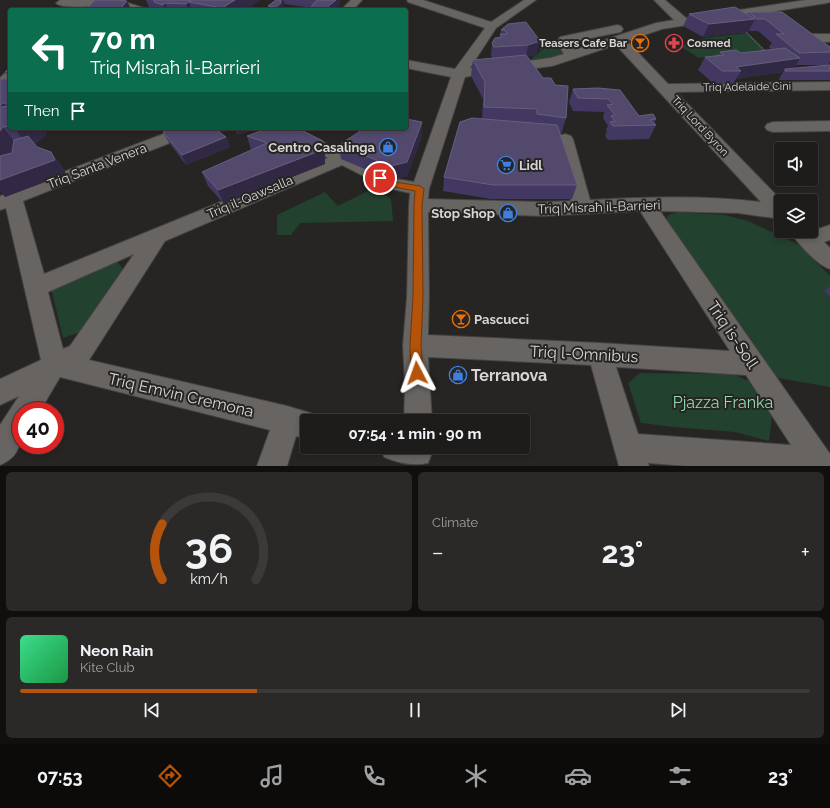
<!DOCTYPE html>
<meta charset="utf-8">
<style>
body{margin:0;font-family:Raleway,sans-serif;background:#2a2927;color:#f1f3f6;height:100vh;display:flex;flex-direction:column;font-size:15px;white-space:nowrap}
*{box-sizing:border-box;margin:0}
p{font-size:13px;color:#a0a1a2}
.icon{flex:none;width:22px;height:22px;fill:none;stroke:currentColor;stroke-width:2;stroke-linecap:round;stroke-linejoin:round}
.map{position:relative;height:466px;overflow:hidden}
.details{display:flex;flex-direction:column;gap:6px;padding:6px;background:#100f0e;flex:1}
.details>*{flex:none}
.hud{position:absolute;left:8px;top:8px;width:400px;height:122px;border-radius:4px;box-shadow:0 2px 6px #0003,0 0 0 1px #3b3a39;background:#0b6e4f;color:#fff;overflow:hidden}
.fabs{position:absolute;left:774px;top:142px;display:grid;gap:8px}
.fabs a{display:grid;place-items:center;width:44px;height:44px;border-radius:4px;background:#1d1c1a;box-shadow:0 2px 6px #0003,0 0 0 1px #3b3a39;font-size:20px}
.speed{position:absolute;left:12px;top:402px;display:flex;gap:8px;font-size:20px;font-weight:700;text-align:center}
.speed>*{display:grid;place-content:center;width:52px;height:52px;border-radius:50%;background:#1d1c1a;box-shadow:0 2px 6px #0003,0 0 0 1px #3b3a39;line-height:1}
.speed .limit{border:6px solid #d22;background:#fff;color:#111}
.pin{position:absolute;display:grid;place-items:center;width:34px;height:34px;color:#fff;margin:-17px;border:2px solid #fff;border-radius:50%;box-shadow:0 1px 4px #0007}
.me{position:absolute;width:44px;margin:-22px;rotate:356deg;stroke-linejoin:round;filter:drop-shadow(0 0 3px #0008)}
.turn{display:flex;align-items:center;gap:14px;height:84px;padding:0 16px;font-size:18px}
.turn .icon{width:52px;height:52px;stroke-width:2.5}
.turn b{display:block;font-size:28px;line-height:34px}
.then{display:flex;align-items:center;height:38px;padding:0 16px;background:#0003;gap:8px;font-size:15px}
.big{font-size:30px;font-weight:700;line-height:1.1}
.details .tile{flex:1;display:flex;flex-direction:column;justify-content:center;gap:6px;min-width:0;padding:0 14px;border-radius:6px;background:#2a2927}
.details .dial{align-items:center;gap:0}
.dial svg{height:104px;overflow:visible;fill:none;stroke:#3b3a39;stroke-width:7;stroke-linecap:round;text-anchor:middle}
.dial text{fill:#f1f3f6;stroke:none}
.song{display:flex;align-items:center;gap:12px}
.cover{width:48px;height:48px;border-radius:6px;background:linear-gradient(135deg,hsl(150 70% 55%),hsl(140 70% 35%))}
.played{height:4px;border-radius:2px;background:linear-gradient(90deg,#b45309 30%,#3b3a39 30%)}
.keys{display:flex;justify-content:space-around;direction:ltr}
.heat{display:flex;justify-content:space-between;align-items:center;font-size:22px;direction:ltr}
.details .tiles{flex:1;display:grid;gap:6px;grid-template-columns:1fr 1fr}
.tile:last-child{grid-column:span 2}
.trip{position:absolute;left:300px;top:414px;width:230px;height:40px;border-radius:4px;background:#1d1c1a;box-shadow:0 2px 6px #0003,0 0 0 1px #3b3a39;font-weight:700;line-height:40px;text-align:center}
.menu{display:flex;height:64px;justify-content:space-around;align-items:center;background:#0c0b0a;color:#a0a1a2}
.menu .icon{width:28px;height:28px}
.menu .active{color:#b45309}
.menu b{font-size:18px;color:#f1f3f6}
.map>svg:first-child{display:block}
.green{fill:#22412e}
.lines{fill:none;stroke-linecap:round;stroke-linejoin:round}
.minor-casing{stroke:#444240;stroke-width:2}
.path{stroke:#5d5b59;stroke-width:1.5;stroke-dasharray:2 1;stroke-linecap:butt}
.minor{fill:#676461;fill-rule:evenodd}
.wall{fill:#423861}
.shaded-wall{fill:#312943}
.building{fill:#52496d;stroke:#675f7e}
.route{fill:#b45309;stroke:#753606}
.labels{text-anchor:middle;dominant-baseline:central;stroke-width:4;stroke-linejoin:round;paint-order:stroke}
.far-poi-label{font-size:11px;font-weight:bold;fill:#d8d6d5;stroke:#272523;text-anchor:end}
.far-street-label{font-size:11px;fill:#d8d6d5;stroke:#272523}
.poi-label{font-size:13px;font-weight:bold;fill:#d8d6d5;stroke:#272523;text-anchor:end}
.street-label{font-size:13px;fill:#d8d6d5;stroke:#272523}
.near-street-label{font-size:16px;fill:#d8d6d5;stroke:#272523}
.near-poi-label{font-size:16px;font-weight:bold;fill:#d8d6d5;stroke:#272523;text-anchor:start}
.near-park-label{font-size:16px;fill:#8ddead;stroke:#272523}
</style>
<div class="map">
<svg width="830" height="466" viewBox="0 0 830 466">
<rect width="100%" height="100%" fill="#272523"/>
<g class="green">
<polygon points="747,33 777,61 727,64 718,55 699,58 680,46 705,38"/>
<polygon points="551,42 562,46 569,54 538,63 529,61"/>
<polygon points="374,188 391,199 393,221 300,223 291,235 277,235 277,215 325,192 338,206"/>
<polygon points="679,212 725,215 748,221 799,245 830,276 830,290 824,291 830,297 830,387 772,377 666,223 668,215"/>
<polygon points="116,260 123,269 81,332 63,338 51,288"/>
<polygon points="640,373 732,374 749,381 772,416 769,441 735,432 674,427 641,423 628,383"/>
</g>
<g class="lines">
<defs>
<g id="minor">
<path d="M60,0h59l25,8 2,2h-17l-24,-7c-7,4 -44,6 -49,0z"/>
<polygon points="351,0 362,0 353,10 341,10"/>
<path d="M407,0h16l68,22 33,-22h12l-40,28 -26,40 6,1 2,3 -2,3 -11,2 -36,112 -1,10 114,3 29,-1 -14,-62 2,-3 6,-2 6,2 2,3 17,61c56,-3 114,-5 171,2l-145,-157 -64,21 -47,6 -5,-1 -2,-3 2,-3 50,-7 14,-4 -5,-8 -1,-6 2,-3 57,-12 4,1 2,3 -2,3 -50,10 3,8 82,-27 18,-3 -20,-20h11l21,18 120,-18h24v2l-3,1 -165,26 -35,12 41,43 162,-2v8l-154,2 106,109 -1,18 -43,-6 -78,-2 170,243v12h-143l-39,-3 1,3h-30l-28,-101 -163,-8 4,64h-28l1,-35 -2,-41 4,-48 2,-92 1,-12 -23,-5 -45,-23 -177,76 -76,119 198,46 30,9 2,6h-12v18l-11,-3 -9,30h-30l13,-36 -210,-53 -20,34h-19c0,23 4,44 -21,54v-40l19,-29 -19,9v-26l41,-19 -35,-152 -6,2v-14l179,-68h23l-2,3 -177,70 21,73 284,-116 -51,-27 -2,-3h20l102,51 17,3 37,-105 -45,-9v-8l49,9 30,-41 -77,-26zM640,211l90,140 -130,-8 -172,-8 1,-38 -1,-85 114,4zM134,254l-64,92 -7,3 -15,-57zM616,367l130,8 45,70 -153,-11z"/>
<polygon points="805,34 830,34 830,42 801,41 799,38 801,35"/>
<polygon points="10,72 10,83 5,88 0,89 0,78 5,73"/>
<polygon points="830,121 830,131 773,132 767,130 765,127 767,124 773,122"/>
<path d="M830,225v15l-6,2 6,6v21c-13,-4 -33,-26 -40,-38h21v-1l1,1z"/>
<path d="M380,447h50l2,6 -4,10c-14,3 -30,0 -44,-6z"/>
</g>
</defs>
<use href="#minor" class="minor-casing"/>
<g class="path">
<polyline points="744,30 766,52"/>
<polyline points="534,37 549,40"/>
<polyline points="540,49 549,43"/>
</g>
<use href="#minor" class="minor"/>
</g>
<g class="wall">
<polygon points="95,0 131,9 130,10 85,10"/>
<polygon points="146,0 260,0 246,10 157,10 156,8 149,7"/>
<polygon points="276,0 340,0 340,5 311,8 285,4 279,10 269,10 268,6"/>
<polygon points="748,12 782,12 830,47 830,62 828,65 796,65 793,69 830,65 830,80 779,80 779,79 783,72 736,79 733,84 714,84 698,70 705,57 718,55 720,52 741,53 772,50 769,47 772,43 758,31 750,31 749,30 748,32 703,37 683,26 689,14 747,15"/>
<polygon points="508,24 537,54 527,57 566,118 561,135 560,135 577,185 572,199 491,199 443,191 444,177 482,119 483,99 471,76 473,60 492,58 491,55 492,43 500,38 501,30"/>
<polygon points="10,67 10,78 5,72"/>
<polygon points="0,79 10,79 10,128 43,128 47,134 35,144 37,147 51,152 61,165 66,174 5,197"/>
<polygon points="598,88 639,116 656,119 654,124 656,125 649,139 608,140 605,136 607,131 606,129 608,126 603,118 604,113 604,112 573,111 569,102 573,89"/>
<polygon points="215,128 258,128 238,135 235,130 220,132 226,137 230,147 186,165 168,141 163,132 218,131"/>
<polygon points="247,136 325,155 325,164 224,204 208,186 202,172 251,150"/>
<polygon points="422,136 407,176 391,180 341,159 339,145"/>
<polygon points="830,286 830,297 824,291"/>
</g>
<g class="shaded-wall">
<polygon points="235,0 260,0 246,10 222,10 222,8"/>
<polygon points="284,0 285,4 279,10 277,10 276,7"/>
<polygon points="336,0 340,0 340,5 335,10 324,10"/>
<polygon points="127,1 131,9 130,10 121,10 120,9"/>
<polygon points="189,2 192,10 188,10 186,4"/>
<polygon points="165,3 168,10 165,10 163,5"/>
<polygon points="755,19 748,32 703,37 709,24"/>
<polygon points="540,41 537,54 526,58 528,45"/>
<polygon points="800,58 792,71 785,69 783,72 736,79 741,71 736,67"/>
<polygon points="3,103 10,112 0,108 0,106"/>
<polygon points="422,122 422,136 407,176 391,180 391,166"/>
<polygon points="3,127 20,149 0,160 0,131"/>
<polygon points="14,128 43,128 47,134 30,148"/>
<polygon points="218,128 234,128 235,130 220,132"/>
<polygon points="236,128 258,128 238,135"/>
<polygon points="226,137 230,147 186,165 182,155"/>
<polygon points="323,141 325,155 325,164 224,204 218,190"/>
<polygon points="51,152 61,165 66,174 5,197 0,191 0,180"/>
</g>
<g class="building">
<polygon points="95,0 119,0 127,1 120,9 99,9 98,10 85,10"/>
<polygon points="153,0 191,0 186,4 165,3 163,5 154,2 155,0"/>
<polygon points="192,0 235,0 222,8 189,2"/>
<polygon points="276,0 280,0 281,3 276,7 268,6"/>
<polygon points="317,0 336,0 324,10 309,10 314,3"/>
<polygon points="735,7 755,19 709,24 689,14"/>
<polygon points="748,12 782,12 830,47 830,52 799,53 776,34 784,34 765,19 757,19"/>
<polygon points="526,22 540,41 528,45 494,47 492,43 495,38 502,37 500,34 507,34 505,30 501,30 508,24"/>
<polygon points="785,48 800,58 736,67 741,71 722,71 705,57 724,55 720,52 736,50 741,53"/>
<polygon points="526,55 543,78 551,78 555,85 568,86 566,118 537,114 537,109 484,107 485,82 473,60"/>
<polygon points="830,65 830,71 785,71 785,69"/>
<polygon points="10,67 10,71 5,72"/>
<polygon points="0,79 10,79 10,103 3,103 0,106"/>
<polygon points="598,88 620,90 639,116 653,114 656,119 650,120 656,125 613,126 610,122 615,121 611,116 615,115 607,105 613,104 608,99 578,98 573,89"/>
<polygon points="10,106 10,126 3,127 0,131 0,107"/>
<polygon points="472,118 557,125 577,185 493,185 444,177 460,122"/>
<polygon points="406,119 422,122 407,162 391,166 339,145 365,128 406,128"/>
<polygon points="172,128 214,128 226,137 182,155 163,132"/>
<polygon points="269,128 297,128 323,141 322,150 218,190 202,172 267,143 247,136"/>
<polygon points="28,136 37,147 51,152 55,160 0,180 0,156 12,153 14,140"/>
</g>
<polygon class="route" points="380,175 395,182 420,186 424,189 422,205 423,297 421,345 423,373 421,376 417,378 413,376 411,373 410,345 413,297 414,205 415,191 390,186 377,179 376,178"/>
<defs>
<symbol id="bar-ring" viewBox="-11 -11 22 22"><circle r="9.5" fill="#272523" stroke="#e8710a" stroke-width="1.5"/><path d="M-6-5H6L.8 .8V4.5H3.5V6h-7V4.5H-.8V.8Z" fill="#e8710a"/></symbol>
<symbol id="pharmacy-ring" viewBox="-11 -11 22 22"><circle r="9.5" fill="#272523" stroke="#e0444e" stroke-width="1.5"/><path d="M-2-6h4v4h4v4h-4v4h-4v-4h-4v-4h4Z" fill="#e0444e"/></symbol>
<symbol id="shop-ring" viewBox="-11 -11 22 22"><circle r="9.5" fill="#272523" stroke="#3f7fe0" stroke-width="1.5"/><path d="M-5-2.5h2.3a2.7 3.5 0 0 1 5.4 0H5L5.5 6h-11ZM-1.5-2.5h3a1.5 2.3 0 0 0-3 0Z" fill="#3f7fe0"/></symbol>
<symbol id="supermarket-ring" viewBox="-11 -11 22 22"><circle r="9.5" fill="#272523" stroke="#3f7fe0" stroke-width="1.5"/><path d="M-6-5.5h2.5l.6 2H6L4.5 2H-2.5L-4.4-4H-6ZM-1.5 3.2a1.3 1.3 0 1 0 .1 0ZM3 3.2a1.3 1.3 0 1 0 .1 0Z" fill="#3f7fe0"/></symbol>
</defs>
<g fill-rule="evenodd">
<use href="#bar-ring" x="630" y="33" width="20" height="20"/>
<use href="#pharmacy-ring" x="664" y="33" width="20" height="20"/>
<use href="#shop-ring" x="378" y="137" width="20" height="20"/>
<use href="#supermarket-ring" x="496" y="155" width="20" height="20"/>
<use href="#shop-ring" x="498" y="203" width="20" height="20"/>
<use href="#bar-ring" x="451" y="309" width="20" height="20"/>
<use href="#shop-ring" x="448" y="365" width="20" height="20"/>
</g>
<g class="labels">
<g class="far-poi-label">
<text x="627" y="43">Teasers Cafe Bar</text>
<text x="687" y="43" text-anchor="start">Cosmed</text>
</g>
<g class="far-street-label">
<text transform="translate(747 87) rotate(-1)">Triq Adelaide Cini</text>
<text transform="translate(700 126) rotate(47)">Triq Lord Byron</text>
</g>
<g class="poi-label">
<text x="375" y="147">Centro Casalinga</text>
<text x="519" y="165" text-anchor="start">Lidl</text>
<text x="495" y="213">Stop Shop</text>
<text x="474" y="319" text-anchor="start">Pascucci</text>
</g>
<g class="street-label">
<text transform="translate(97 166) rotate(-21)">Triq Santa Venera</text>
<text transform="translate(250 197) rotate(-23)">Triq il-Qawsalla</text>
<text transform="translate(599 207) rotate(-2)">Triq Misraħ il-Barrieri</text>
</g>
<g class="near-street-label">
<text transform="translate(733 335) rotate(56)">Triq is-Soll</text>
<text transform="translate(584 354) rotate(3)">Triq l-Omnibus</text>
<text transform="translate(181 395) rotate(13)">Triq Emvin Cremona</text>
</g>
<g class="near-poi-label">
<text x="471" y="375">Terranova</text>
</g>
<g class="near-park-label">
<text x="723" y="402">Pjazza Franka</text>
</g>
</g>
</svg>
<div class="fabs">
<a><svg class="icon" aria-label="sound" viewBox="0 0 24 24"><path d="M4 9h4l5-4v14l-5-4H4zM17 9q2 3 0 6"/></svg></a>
<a><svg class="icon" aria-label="layers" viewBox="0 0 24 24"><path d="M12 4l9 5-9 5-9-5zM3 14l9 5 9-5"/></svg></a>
</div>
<div class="speed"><div class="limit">40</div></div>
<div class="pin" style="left:380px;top:178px;background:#d93025"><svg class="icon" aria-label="arrive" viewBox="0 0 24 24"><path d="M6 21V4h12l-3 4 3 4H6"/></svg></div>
<svg class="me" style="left:417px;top:373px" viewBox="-20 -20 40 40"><path d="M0-17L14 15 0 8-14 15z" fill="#b45309" stroke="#fff" stroke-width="4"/></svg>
<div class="trip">07:54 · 1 min · 90 m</div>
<div class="hud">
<div class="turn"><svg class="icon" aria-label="left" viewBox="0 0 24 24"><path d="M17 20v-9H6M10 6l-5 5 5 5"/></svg><div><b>70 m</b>Triq Misraħ il-Barrieri</div></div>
<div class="then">Then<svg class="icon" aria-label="arrive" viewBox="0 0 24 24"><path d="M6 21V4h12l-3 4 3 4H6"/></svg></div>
</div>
</div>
<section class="details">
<div class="tiles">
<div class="tile dial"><svg viewBox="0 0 100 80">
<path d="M14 69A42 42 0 1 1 86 69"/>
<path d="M14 69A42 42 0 0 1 14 26" stroke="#b45309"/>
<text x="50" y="56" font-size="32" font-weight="700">36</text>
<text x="50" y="72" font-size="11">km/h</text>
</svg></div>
<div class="tile"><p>Climate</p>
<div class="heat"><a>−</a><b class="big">23°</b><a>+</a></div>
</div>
<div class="tile">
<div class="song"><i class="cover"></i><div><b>Neon Rain</b><p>Kite Club</p></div></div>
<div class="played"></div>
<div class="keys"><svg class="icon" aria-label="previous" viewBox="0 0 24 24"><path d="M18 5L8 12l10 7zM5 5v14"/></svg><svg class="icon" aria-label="pause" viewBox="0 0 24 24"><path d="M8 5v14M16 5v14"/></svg><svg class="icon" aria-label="next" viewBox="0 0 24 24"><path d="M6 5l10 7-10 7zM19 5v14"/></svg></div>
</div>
</div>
</section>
<nav class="menu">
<b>07:53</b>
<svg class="icon active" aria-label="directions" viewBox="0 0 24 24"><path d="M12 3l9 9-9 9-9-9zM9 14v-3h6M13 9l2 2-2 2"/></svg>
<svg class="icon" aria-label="music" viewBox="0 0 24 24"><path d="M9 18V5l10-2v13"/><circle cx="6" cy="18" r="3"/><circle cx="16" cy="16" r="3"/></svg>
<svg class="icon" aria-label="phone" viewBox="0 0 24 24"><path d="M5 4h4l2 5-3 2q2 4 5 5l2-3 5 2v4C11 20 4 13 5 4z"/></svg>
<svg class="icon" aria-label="climate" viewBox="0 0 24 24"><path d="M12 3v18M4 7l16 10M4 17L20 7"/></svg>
<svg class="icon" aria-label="car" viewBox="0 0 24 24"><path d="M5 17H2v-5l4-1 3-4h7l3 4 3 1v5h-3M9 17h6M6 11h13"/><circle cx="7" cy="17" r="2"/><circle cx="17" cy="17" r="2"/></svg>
<svg class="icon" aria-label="filters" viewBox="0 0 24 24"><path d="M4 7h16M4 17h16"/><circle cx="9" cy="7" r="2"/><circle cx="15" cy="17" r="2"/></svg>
<b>23°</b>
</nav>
